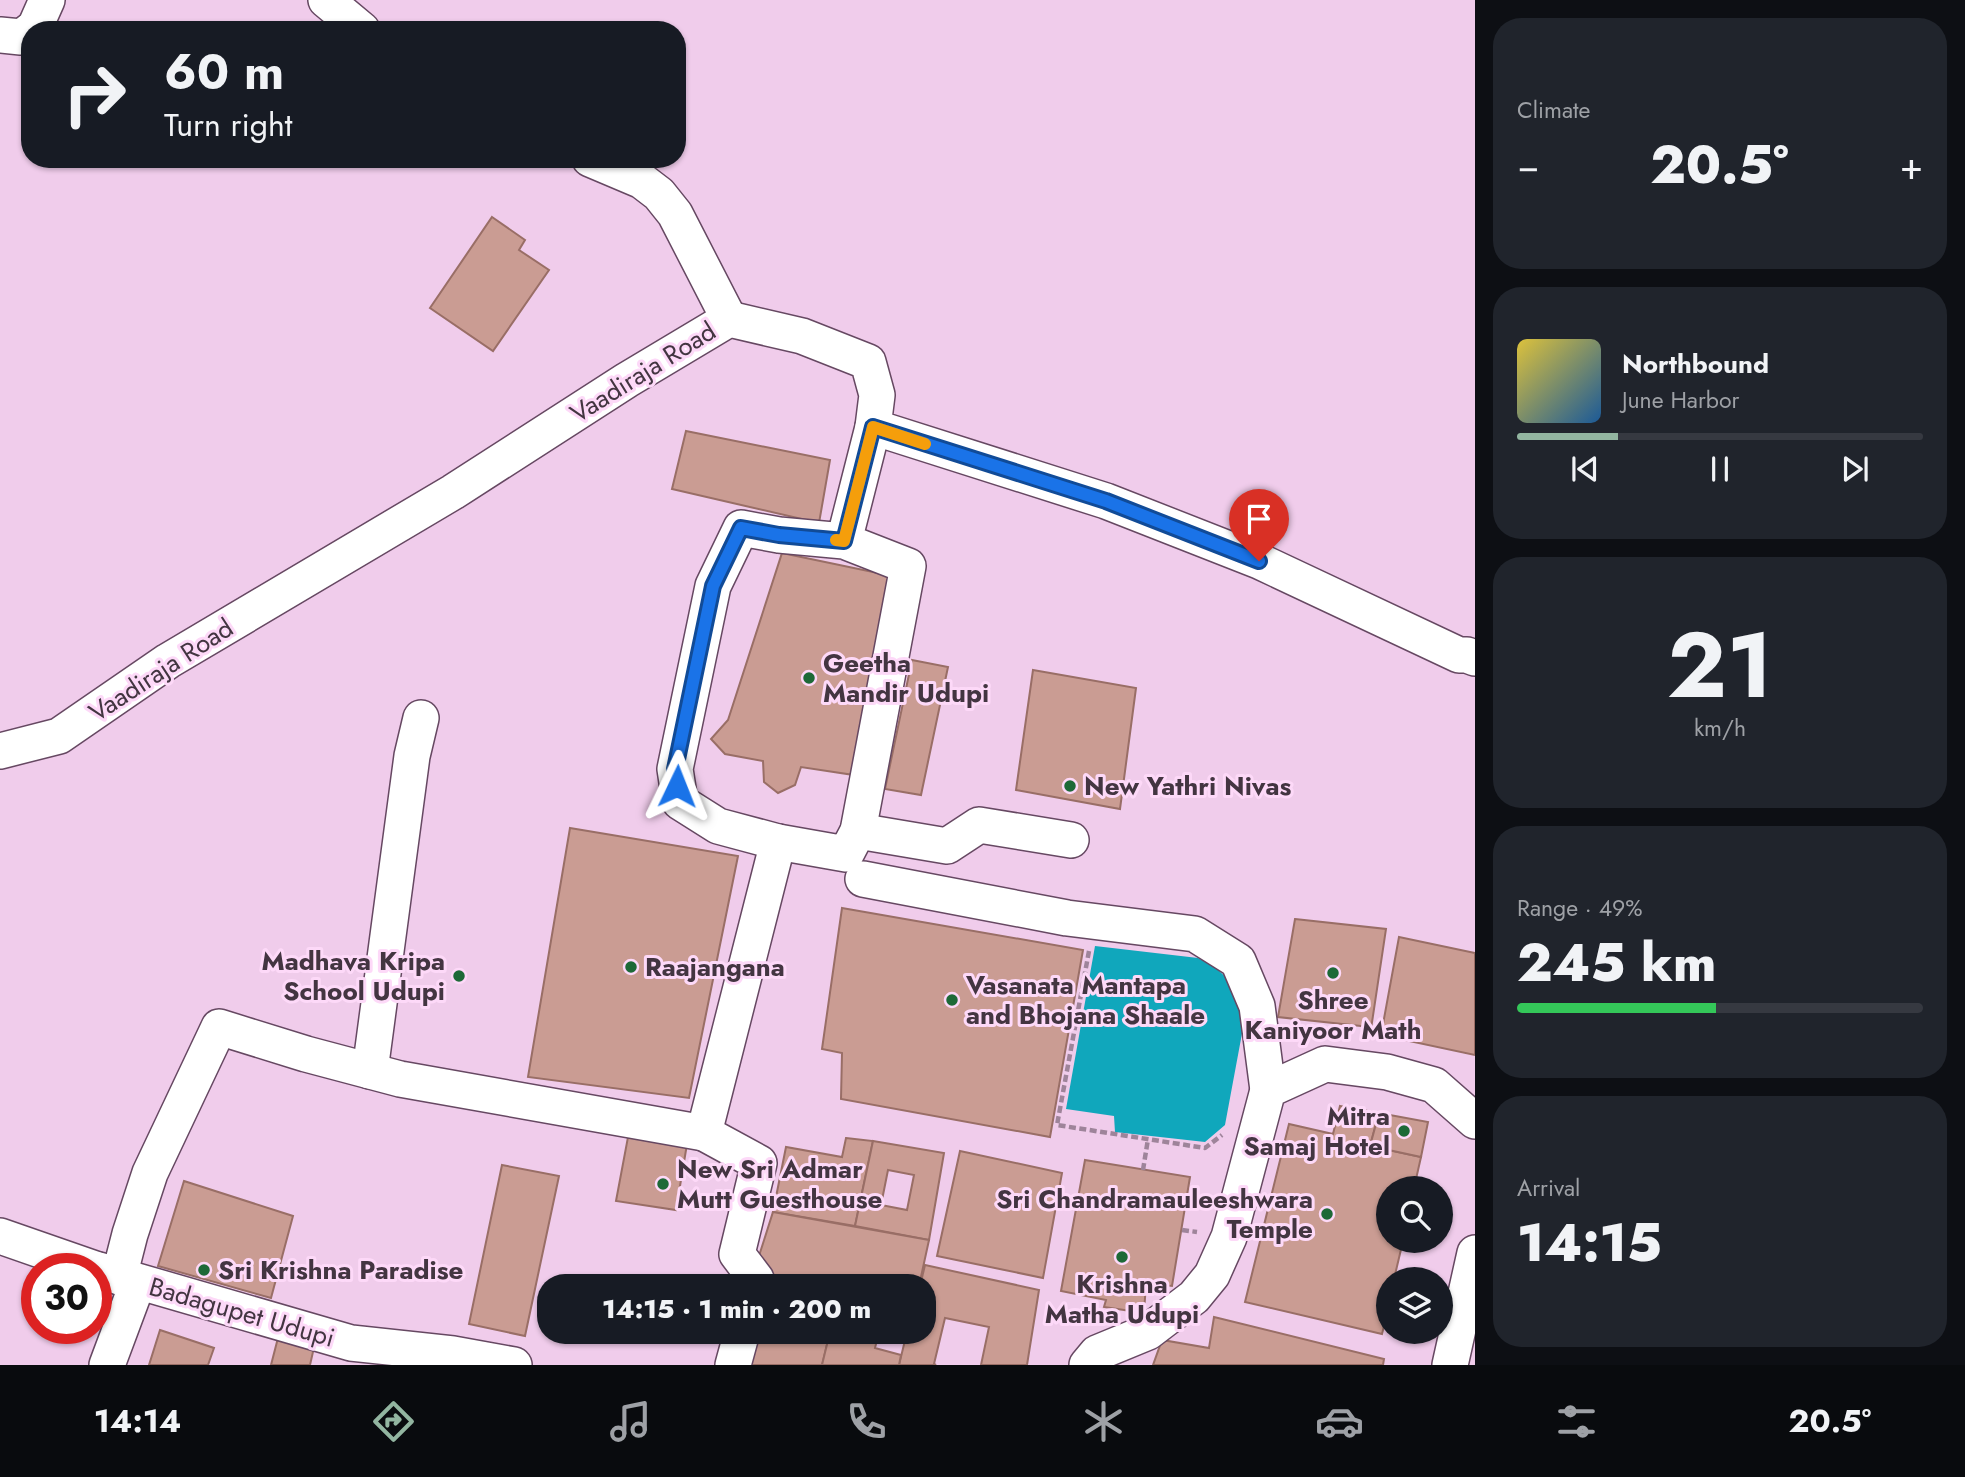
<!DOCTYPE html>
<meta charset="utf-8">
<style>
body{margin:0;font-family:Jost,sans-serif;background:#20242c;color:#f1f3f6;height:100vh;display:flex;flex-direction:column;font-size:26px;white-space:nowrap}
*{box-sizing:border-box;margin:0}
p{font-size:23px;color:#9ea1a6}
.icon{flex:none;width:38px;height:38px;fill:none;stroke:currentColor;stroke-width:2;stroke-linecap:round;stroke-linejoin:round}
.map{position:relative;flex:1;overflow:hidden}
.panel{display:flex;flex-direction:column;gap:18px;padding:18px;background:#0d0f14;width:490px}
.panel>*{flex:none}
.guide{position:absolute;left:21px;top:21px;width:665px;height:147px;border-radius:28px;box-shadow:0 2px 5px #0004;background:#171b24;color:#f1f3f6;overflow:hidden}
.tools{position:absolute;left:1376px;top:1176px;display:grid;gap:14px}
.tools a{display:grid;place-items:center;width:77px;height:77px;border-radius:50%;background:#171b24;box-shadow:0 2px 5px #0004;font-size:35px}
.speed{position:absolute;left:21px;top:1253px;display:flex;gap:14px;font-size:35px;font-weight:700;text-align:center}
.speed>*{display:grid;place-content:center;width:91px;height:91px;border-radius:50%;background:#171b24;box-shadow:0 2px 5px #0004;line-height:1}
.speed .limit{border:10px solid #d22;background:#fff;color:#111}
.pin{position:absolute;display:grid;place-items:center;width:60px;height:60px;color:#fff;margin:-72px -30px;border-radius:50% 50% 50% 0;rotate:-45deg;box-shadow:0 0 7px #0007}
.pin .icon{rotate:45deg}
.me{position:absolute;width:77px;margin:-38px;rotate:2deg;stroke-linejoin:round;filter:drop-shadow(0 0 5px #0008)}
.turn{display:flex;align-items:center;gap:24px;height:147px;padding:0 28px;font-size:32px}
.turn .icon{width:91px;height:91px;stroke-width:2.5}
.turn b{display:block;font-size:49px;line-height:60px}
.big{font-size:52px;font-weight:800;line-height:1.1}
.panel .widget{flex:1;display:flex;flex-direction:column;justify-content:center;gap:10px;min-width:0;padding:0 24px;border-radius:28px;background:#20242c}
.panel .dial{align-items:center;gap:0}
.dial b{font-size:91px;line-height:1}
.song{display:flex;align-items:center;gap:21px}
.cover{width:84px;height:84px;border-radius:10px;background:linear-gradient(135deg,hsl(50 70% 55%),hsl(210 70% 35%))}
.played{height:7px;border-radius:4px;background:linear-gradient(90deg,#92b5a0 25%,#363941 25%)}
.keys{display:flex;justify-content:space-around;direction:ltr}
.heat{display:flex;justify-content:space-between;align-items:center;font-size:38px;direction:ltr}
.charge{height:10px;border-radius:5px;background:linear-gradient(90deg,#34c759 49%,#363941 0)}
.trip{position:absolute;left:537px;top:1274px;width:399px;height:70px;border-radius:28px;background:#171b24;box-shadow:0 2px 5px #0004;font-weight:800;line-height:70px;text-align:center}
.dock{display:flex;height:112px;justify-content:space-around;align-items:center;background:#090b0e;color:#9ea1a6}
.dock .icon{width:49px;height:49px}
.dock .active{color:#92b5a0}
.dock b{font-size:32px;color:#f1f3f6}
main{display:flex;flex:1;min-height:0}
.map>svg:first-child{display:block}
.water{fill:#10a7bc}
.building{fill:#ca9c93;stroke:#996e66;stroke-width:2;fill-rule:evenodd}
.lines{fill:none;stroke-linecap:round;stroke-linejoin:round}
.minor-casing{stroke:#664862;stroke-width:38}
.path{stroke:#9e849a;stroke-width:4.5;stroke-dasharray:7 3.5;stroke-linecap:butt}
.minor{stroke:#fff;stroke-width:35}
.route-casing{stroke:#114b97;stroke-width:18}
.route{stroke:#1a73e8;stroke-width:12}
.slow{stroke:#f59e0b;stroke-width:12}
.poi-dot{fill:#1d6937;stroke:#fdd9f8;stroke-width:2.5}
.labels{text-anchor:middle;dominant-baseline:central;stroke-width:6;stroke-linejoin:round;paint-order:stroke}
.street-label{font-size:26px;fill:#433541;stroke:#fdd9f8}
.poi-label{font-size:26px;font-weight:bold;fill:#433541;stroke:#fdd9f8;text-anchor:start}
</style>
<main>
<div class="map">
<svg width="1475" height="1365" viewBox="0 0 1475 1365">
<rect width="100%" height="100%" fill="#f0cceb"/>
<polygon class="water" points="1095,946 1198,958 1216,968 1232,983 1246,1012 1225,1125 1205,1142 1115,1132 1114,1116 1066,1109"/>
<g class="building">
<polygon points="492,217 525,240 519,250 549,270 493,351 430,308"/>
<polygon points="686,431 830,460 819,523 672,489"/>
<polygon points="782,553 897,577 854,775 801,767 795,785 778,793 764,782 763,761 725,754 711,739 728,720"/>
<polygon points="912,660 948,667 921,795 885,789"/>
<polygon points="1033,670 1136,688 1120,809 1016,790"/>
<polygon points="570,828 738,856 689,1098 528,1077"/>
<polygon points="842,908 1083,950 1050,1137 841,1099 842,1053 822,1049"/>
<polygon points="1295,919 1386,929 1371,1029 1361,1026 1278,1017"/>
<polygon points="1399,937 1475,953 1475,1055 1381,1035"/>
<polygon points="1340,1106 1379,1113 1370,1146 1421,1157 1414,1188 1388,1188 1388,1241 1403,1241 1394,1279 1388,1279 1388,1310 1382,1334 1245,1302 1289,1124 1333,1134"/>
<polygon points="1379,1113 1428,1122 1421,1157 1370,1146"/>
<polygon points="628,1137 687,1144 676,1210 616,1201"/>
<polygon points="846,1138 873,1141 855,1226 773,1212 786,1147 842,1157"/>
<path d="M873,1141l71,12 -15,87 -74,-14zM888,1170l26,5 -7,35 -26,-5z"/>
<polygon points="960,1151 1062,1173 1043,1278 937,1256"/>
<polygon points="1085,1160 1190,1177 1172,1286 1146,1283 1144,1313 1104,1307 1106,1300 1061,1291"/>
<polygon points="502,1165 559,1176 525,1336 469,1324"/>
<polygon points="184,1181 293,1216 271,1298 158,1266"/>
<polygon points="773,1212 929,1240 919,1286 835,1286 772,1277 758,1259"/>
<polygon points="925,1265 1039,1290 1027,1365 981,1365 989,1327 945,1318 934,1364 936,1365 899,1365 907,1332 924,1332 924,1286 920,1286"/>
<polygon points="773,1281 832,1286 772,1286"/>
<polygon points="1214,1317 1384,1359 1383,1365 1153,1365 1162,1340 1209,1348"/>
<polygon points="160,1330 214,1348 208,1365 149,1365"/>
<polygon points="759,1332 830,1332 822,1365 750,1365"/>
<polygon points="830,1332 879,1332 875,1348 901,1355 899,1365 822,1365"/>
<polygon points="279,1334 315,1343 310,1365 271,1365"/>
</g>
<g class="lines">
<defs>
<g id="minor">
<polyline points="326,0 362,30"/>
<polyline points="31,30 35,27 47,0"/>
<polyline points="0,35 21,37 30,31"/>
<polyline points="590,159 642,181 659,194 675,214 729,319"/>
<polyline points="844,541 908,566 858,831 846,854 778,842 718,826 680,802 675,769 713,586 741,528 779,535 844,541 873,427"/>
<polyline points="0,751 59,736 168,661 453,492 627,380 729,319 802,336 868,362 877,395 873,427 1106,501 1259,561 1459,655 1467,655 1475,658"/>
<polyline points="858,831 947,846 979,825 1071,840"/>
<polyline points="863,879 1067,918 1195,934 1238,961 1257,1006 1268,1090"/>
<polyline points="370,1071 412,756 421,718"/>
<polyline points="704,1133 759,1163 737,1254 756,1279 754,1286"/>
<polyline points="0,1236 95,1269"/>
<polyline points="99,1270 351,1343 453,1354 514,1365"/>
<polyline points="119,1277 130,1234 150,1173 219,1027 306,1054 400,1079 704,1133 778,842"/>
<polyline points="107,1365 138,1282"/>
<polyline points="733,1365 742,1332"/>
<polyline points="1087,1365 1097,1353 1148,1332 1194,1297 1212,1275 1229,1237 1268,1090 1325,1064 1387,1072 1434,1085 1475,1121"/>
<polyline points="1450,1365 1475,1253"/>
</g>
</defs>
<use href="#minor" class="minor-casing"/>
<g class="path">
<polyline points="1089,951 1057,1125 1205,1148 1222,1135"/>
<polyline points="1143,1170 1148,1139"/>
<polyline points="1182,1230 1197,1232"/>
</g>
<use href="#minor" class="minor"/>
</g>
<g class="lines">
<defs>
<polyline id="route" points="677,786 675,769 713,586 741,528 779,535 844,541 873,427 1106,501 1259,561"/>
</defs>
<use href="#route" class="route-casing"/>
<use href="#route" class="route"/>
<polyline class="slow" points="836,540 844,541 873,427 925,444"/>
</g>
<g class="poi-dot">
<circle cx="809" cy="678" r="7"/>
<circle cx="1070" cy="786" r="7"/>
<circle cx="631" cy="967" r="7"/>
<circle cx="1333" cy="973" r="7"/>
<circle cx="459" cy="976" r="7"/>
<circle cx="952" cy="1000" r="7"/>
<circle cx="1404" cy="1131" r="7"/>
<circle cx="663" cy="1184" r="7"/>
<circle cx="1327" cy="1214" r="7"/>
<circle cx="1122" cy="1257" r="7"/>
<circle cx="204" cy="1270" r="7"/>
</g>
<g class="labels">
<g class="street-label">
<text transform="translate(643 372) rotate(-32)">Vaadiraja Road</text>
<text transform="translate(161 670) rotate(-33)">Vaadiraja Road</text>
<text transform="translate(242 1312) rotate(16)">Badagupet Udupi</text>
</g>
<g class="poi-label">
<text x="823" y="663">Geetha<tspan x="823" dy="30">Mandir Udupi</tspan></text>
<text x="1084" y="786">New Yathri Nivas</text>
<text x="445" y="961" text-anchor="end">Madhava Kripa<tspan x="445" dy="30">School Udupi</tspan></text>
<text x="645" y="967">Raajangana</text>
<text x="966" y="985">Vasanata Mantapa<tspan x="966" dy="30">and Bhojana Shaale</tspan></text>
<text x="1333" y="1000" text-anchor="middle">Shree<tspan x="1333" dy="30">Kaniyoor Math</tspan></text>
<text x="1390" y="1116" text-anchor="end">Mitra<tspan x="1390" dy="30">Samaj Hotel</tspan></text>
<text x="677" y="1169">New Sri Admar<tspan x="677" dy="30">Mutt Guesthouse</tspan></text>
<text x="1313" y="1199" text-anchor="end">Sri Chandramauleeshwara<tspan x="1313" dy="30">Temple</tspan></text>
<text x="218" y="1270">Sri Krishna Paradise</text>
<text x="1122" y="1284" text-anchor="middle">Krishna<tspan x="1122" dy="30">Matha Udupi</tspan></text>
</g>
</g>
</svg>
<div class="tools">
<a><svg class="icon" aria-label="search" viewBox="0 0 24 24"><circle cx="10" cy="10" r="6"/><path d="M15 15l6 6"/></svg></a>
<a><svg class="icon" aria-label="layers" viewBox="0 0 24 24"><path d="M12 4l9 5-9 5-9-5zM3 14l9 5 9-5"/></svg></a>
</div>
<div class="speed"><div class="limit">30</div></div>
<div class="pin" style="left:1259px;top:561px;background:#d93025"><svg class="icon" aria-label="arrive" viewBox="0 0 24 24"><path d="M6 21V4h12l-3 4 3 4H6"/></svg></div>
<svg class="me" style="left:677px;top:786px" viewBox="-20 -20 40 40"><path d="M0-17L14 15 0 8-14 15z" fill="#1a73e8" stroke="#fff" stroke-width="4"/></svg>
<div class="trip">14:15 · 1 min · 200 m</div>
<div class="guide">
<div class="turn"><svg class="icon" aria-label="right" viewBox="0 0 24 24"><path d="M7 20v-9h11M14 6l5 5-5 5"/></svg><div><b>60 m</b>Turn right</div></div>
</div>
</div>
<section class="panel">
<div class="widget"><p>Climate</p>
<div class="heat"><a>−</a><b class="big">20.5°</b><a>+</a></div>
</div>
<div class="widget">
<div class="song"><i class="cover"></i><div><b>Northbound</b><p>June Harbor</p></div></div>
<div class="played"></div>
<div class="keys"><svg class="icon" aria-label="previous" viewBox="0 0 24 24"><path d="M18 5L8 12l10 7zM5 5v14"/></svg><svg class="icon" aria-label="pause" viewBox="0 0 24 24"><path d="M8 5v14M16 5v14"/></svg><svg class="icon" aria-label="next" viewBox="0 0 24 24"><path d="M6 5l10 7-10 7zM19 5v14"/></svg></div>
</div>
<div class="widget dial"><b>21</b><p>km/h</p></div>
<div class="widget"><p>Range · 49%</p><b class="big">245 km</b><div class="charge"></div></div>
<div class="widget"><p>Arrival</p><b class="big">14:15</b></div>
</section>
</main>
<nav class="dock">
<b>14:14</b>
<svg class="icon active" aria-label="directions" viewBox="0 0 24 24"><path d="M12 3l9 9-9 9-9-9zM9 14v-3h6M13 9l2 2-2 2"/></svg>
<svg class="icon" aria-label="music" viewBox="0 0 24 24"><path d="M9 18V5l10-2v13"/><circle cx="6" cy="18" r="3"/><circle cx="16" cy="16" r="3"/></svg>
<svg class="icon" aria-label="phone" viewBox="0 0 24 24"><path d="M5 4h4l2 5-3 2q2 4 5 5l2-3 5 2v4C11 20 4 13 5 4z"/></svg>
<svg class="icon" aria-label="climate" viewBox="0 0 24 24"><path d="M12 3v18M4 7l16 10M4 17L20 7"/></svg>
<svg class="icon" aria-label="car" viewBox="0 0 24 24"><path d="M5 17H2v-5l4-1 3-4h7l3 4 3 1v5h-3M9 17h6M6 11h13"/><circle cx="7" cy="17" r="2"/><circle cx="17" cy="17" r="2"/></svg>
<svg class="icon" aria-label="filters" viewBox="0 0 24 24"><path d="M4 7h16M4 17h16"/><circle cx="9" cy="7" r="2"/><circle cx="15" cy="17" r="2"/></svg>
<b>20.5°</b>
</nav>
